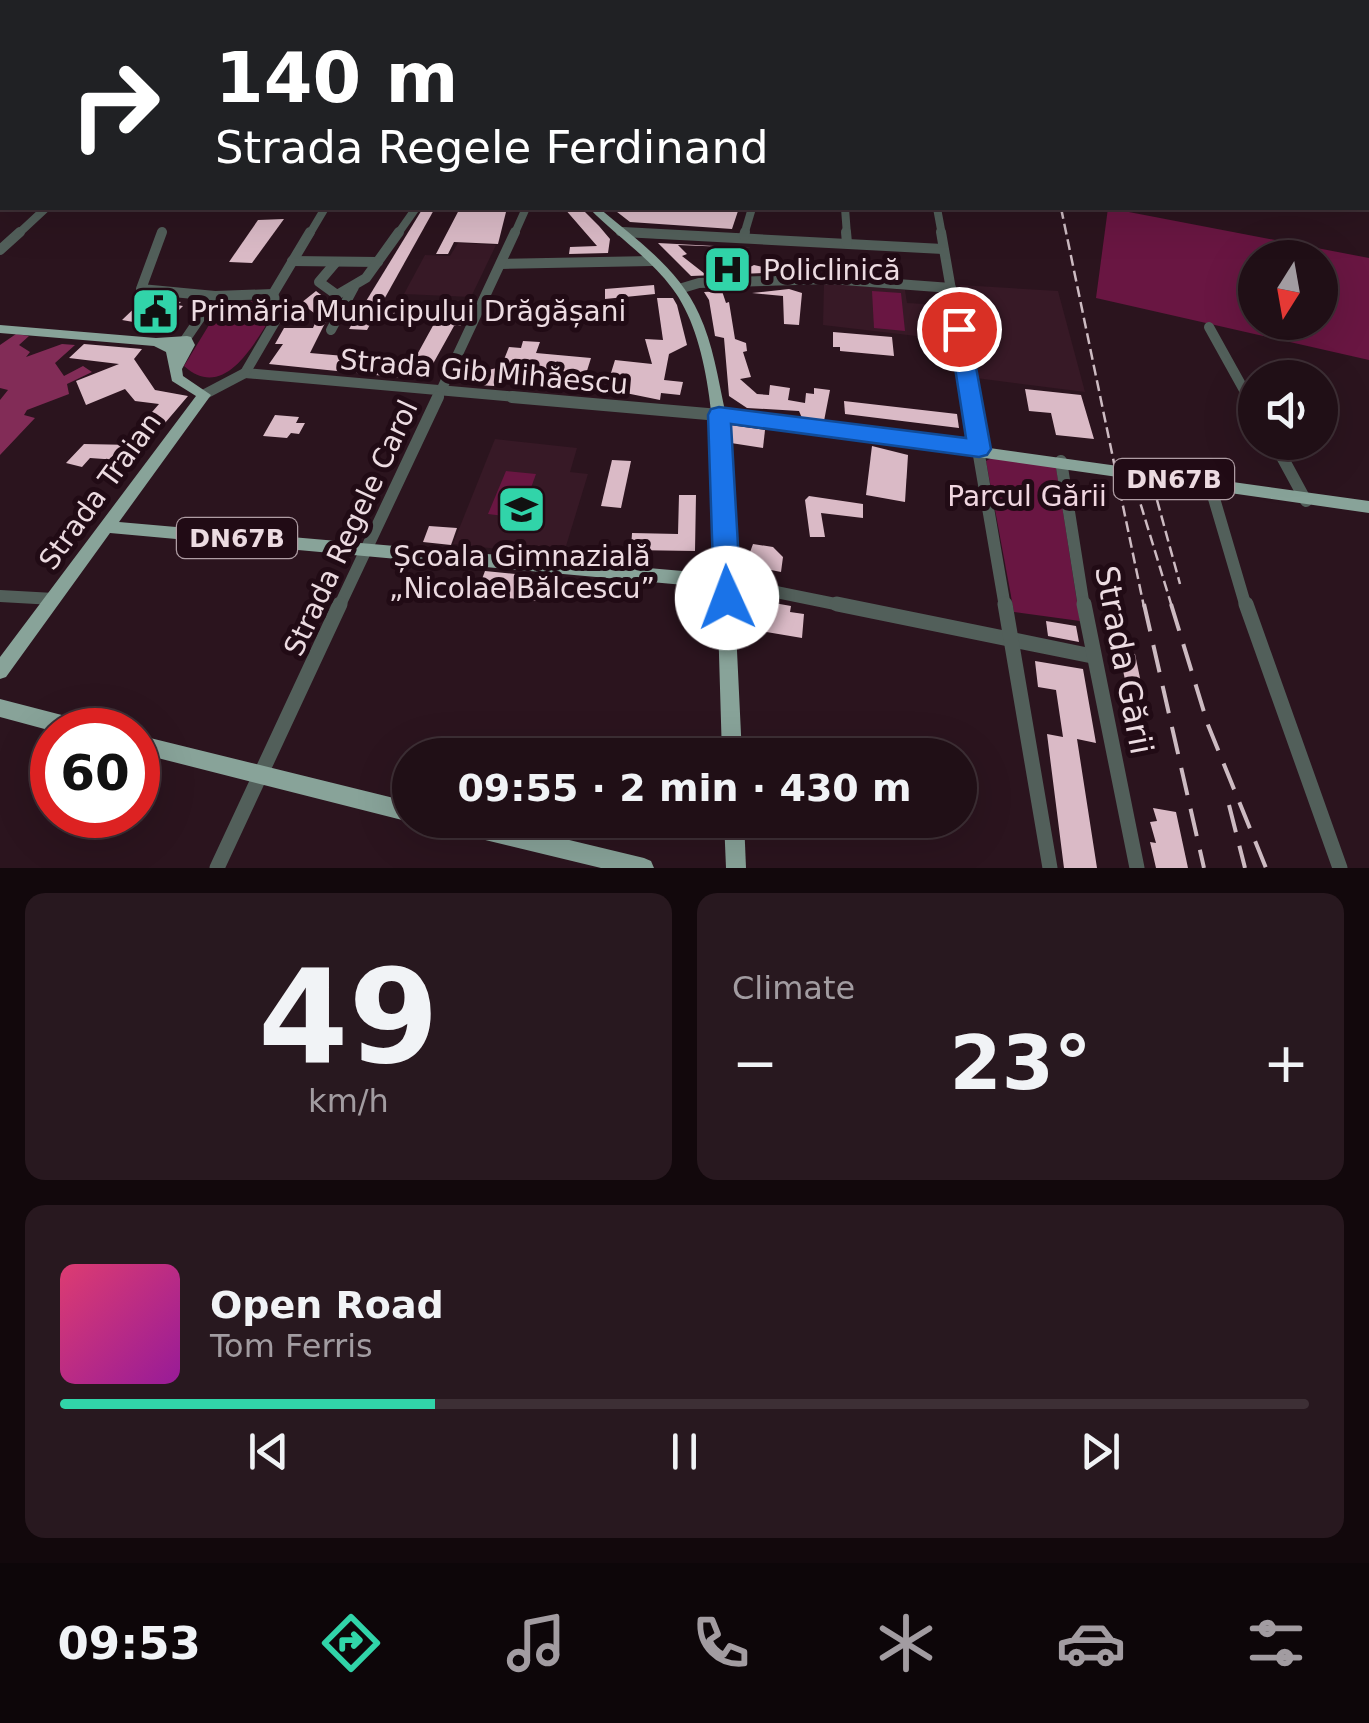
<!DOCTYPE html>
<meta charset="utf-8">
<style>
body{margin:0;font-family:"DejaVu Sans",sans-serif;background:#28181f;color:#f1f3f6;height:100vh;display:flex;flex-direction:column;font-size:38px;white-space:nowrap}
*{box-sizing:border-box;margin:0}
p{font-size:32px;color:#a29ca1}
.icon{flex:none;width:55px;height:55px;fill:none;stroke:currentColor;stroke-width:2;stroke-linecap:round;stroke-linejoin:round}
.map{position:relative;height:868px;overflow:hidden}
.details{display:flex;flex-direction:column;gap:25px;padding:25px;background:#12080c;flex:1}
.details>*{flex:none}
.top-card{position:absolute;left:0px;top:0px;width:1370px;height:210px;box-shadow:0 10px 40px #0002,0 0 0 2px #3d2f35;background:#202124;color:#fff;overflow:hidden}
.needle{width:65px;rotate:191deg}
.fabs{position:absolute;left:1238px;top:240px;display:grid;gap:20px}
.fabs a{display:grid;place-items:center;width:100px;height:100px;border-radius:50%;background:#200f16;box-shadow:0 10px 40px #0002,0 0 0 2px #3d2f35;font-size:50px}
.speed{position:absolute;left:30px;top:708px;display:flex;gap:20px;font-size:50px;font-weight:700;text-align:center}
.speed>*{display:grid;place-content:center;width:130px;height:130px;border-radius:50%;background:#200f16;box-shadow:0 10px 40px #0002,0 0 0 2px #3d2f35;line-height:1}
.speed .limit{border:15px solid #d22;background:#fff;color:#111}
.pin{position:absolute;display:grid;place-items:center;width:85px;height:85px;color:#fff;margin:-42px;border:5px solid #fff;border-radius:50%;box-shadow:0 2px 10px #0007}
.me{position:absolute;width:110px;margin:-55px;rotate:358deg;stroke-linejoin:round;filter:drop-shadow(0 0 8px #0008)}
.turn{display:flex;align-items:center;gap:35px;height:210px;padding:0 50px;font-size:45px}
.turn .icon{width:130px;height:130px;stroke-width:2.5}
.turn b{display:block;font-size:70px;line-height:85px}
.big{font-size:75px;font-weight:600;line-height:1.1}
.details .tile{flex:1;display:flex;flex-direction:column;justify-content:center;gap:15px;min-width:0;padding:0 35px;border-radius:20px;background:#28181f}
.details .dial{align-items:center;gap:0}
.dial b{font-size:130px;line-height:1}
.song{display:flex;align-items:center;gap:30px}
.cover{width:120px;height:120px;border-radius:15px;background:linear-gradient(135deg,hsl(340 70% 55%),hsl(300 70% 35%))}
.played{height:10px;border-radius:5px;background:linear-gradient(90deg,#31d4a9 30%,#3d2f35 30%)}
.keys{display:flex;justify-content:space-around;direction:ltr}
.heat{display:flex;justify-content:space-between;align-items:center;font-size:55px;direction:ltr}
.details .tiles{flex:1;display:grid;gap:25px;grid-template-columns:1fr 1fr}
.tile:last-child{grid-column:span 2}
.trip{position:absolute;left:392px;top:738px;width:585px;height:100px;border-radius:50px;background:#200f16;box-shadow:0 10px 40px #0002,0 0 0 2px #3d2f35;font-weight:600;line-height:100px;text-align:center}
.tab-bar{display:flex;height:160px;justify-content:space-around;align-items:center;background:#0d0609;color:#a29ca1}
.tab-bar .icon{width:70px;height:70px}
.tab-bar .active{color:#31d4a9}
.tab-bar b{font-size:45px;color:#f1f3f6}
.map>svg:first-child{display:block}
.built{fill:#371926}
.green{fill:#691642;fill-rule:evenodd}
.forest{fill:#822c57}
.building{fill:#dabac6}
.lines{fill:none;stroke-linecap:round;stroke-linejoin:round}
.minor-far4{stroke:#525f5a;stroke-width:6}
.minor-far3{stroke:#525f5a;stroke-width:8}
.minor-far2{stroke:#525f5a;stroke-width:10}
.minor-far1{stroke:#525f5a;stroke-width:12}
.minor{stroke:#525f5a;stroke-width:15}
.major{fill:#88a399;fill-rule:evenodd}
.rail-far1{stroke:#cdbbc2;stroke-width:2.5;stroke-dasharray:11 5;stroke-linecap:butt}
.rail{stroke:#cdbbc2;stroke-width:4;stroke-dasharray:28 14;stroke-linecap:butt}
.route{fill:#1a73e8;stroke:#114b97;stroke-width:2.5}
.labels{text-anchor:middle;dominant-baseline:central;stroke-width:10;stroke-linejoin:round;paint-order:stroke}
.shield{fill:#210b15;stroke:#af9da4;stroke-width:2.5}
.shield-label{font-size:25px;font-weight:bold;fill:#ecdbe1}
.poi-label{font-size:28px;fill:#ecdbe1;stroke:#210b15;text-anchor:start}
.street-label{font-size:28px;fill:#ecdbe1;stroke:#210b15}
.park-label{font-size:28px;fill:#f0d6e0;stroke:#210b15}
.near-street-label{font-size:32px;fill:#ecdbe1;stroke:#210b15}
</style>
<div class="map">
<svg width="1369" height="868" viewBox="0 0 1369 868">
<rect width="100%" height="100%" fill="#2b141e"/>
<g class="built">
<polygon points="458,243 496,245 471,297 404,294 425,255 450,256"/>
<polygon points="824,283 905,290 907,303 943,305 950,340 823,325"/>
<polygon points="960,285 1058,291 1085,392 976,378"/>
<polygon points="495,439 577,448 570,472 588,474 563,556 453,544"/>
</g>
<g class="green">
<path d="M1108,208l261,50v102l-273,-62zM1255,258h65v64h-65z"/>
<polygon points="872,291 901,293 905,331 874,328"/>
<path d="M269,301l4,13c-19,30 -49,88 -89,52l39,-64z"/>
<polygon points="995,456 1056,467 1080,621 1014,612 986,461"/>
<polygon points="506,471 536,474 520,518 488,514"/>
</g>
<polygon class="forest" points="16,334 29,336 19,345 30,352 26,357 62,344 75,345 55,363 64,376 83,366 92,372 67,384 69,394 27,410 24,415 35,418 0,455 0,400 8,390 0,388 0,345"/>
<g class="building">
<polygon points="423,208 435,208 367,330 349,329"/>
<polygon points="460,208 507,208 498,244 454,242 448,254 436,254"/>
<polygon points="564,208 581,208 599,226 610,239 608,253 569,254 570,247 597,246"/>
<polygon points="612,208 738,208 738,211 732,229 630,222"/>
<polygon points="284,219 252,263 229,262 258,220"/>
<polygon points="658,243 752,248 678,245 687,254 682,256 705,274 707,265 748,268 754,265 785,272 691,276"/>
<polygon points="654,285 655,294 605,299 605,289"/>
<polygon points="789,289 802,293 799,325 784,324 783,296 752,293"/>
<polygon points="316,291 334,305 310,353 413,362 446,302 472,302 461,326 454,326 424,380 269,364 283,344 275,344 284,328 313,328 318,316 301,303"/>
<polygon points="722,291 726,303 729,302 735,339 746,343 747,351 743,352 751,377 740,379 757,394 769,395 770,385 790,388 788,400 805,403 806,393 814,394 814,388 830,390 824,421 802,418 799,411 747,408 729,396 724,338 715,336 709,300 704,292"/>
<polygon points="145,298 181,302 177,305 183,306 162,327 122,320"/>
<polygon points="657,298 673,298 677,305 687,345 669,354 664,380 683,382 680,395 661,393 660,400 606,389 615,360 652,364 645,339 663,340"/>
<polygon points="401,300 422,302 410,325 388,323"/>
<polygon points="833,332 892,337 894,356 840,351 840,347 833,347"/>
<polygon points="523,341 540,342 536,353 591,358 581,390 524,385 527,376 498,374 494,386 479,385 484,371 501,367 509,347 521,348"/>
<polygon points="84,344 142,349 134,359 155,390 188,396 159,430 139,427 159,404 135,401 125,389 86,405 76,381 119,364 69,358"/>
<polygon points="1025,389 1081,395 1094,439 1056,435 1051,413 1029,411"/>
<polygon points="844,401 957,414 959,428 845,414"/>
<polygon points="275,415 299,417 296,423 305,423 299,434 291,433 287,438 263,436"/>
<polygon points="730,425 765,430 763,448 731,443"/>
<polygon points="84,444 134,445 147,448 132,468 113,467 118,460 90,458 82,467 66,463"/>
<polygon points="872,446 908,455 905,502 866,495"/>
<polygon points="612,460 631,461 621,508 601,506"/>
<polygon points="679,495 696,495 695,551 631,550 632,533 678,534"/>
<polygon points="809,496 863,504 863,518 821,513 825,537 810,537 805,500"/>
<polygon points="429,526 457,528 451,545 423,542"/>
<polygon points="753,544 773,547 783,557 781,572 771,570 770,574 745,566"/>
<polygon points="485,571 555,578 548,602 476,595"/>
<polygon points="774,603 791,606 790,612 804,614 802,638 760,631 764,607 774,609"/>
<polygon points="1046,621 1076,626 1079,642 1048,636"/>
<polygon points="1119,651 1135,654 1141,683 1125,680"/>
<polygon points="1035,661 1083,669 1096,743 1077,739 1097,868 1064,868 1047,734 1063,737 1056,690 1038,687"/>
<polygon points="1153,808 1176,812 1188,868 1156,868 1150,842 1156,843 1150,822 1157,821"/>
</g>
<g class="lines">
<g class="minor-far4">
<polyline points="45,2 49,0"/>
<polyline points="581,2 596,0"/>
</g>
<g class="minor-far3">
<polyline points="845,208 847,235"/>
<polyline points="937,208 942,235"/>
<polyline points="620,232 670,235"/>
<polyline points="17,235 46,208"/>
<polyline points="309,235 325,208"/>
<polyline points="397,235 416,208"/>
<polyline points="514,235 526,208"/>
<polyline points="744,235 752,208"/>
</g>
<g class="minor-far2">
<polyline points="162,232 141,289 215,296 273,294"/>
<polyline points="623,232 943,249"/>
<polyline points="846,232 847,243"/>
<polyline points="941,232 970,399"/>
<polyline points="744,236 745,232"/>
<polyline points="0,250 20,232"/>
<polyline points="292,261 378,262"/>
<polyline points="336,262 319,282 337,295 366,278 399,232"/>
<polyline points="501,264 652,261"/>
<polyline points="679,289 699,283 830,279 951,288"/>
<polyline points="273,294 310,232"/>
<polyline points="1209,327 1249,399"/>
<polyline points="331,330 354,287"/>
<polyline points="185,340 215,296"/>
<polyline points="245,373 540,399"/>
<polyline points="245,373 280,313 273,294"/>
<polyline points="205,394 245,373"/>
<polyline points="437,399 515,232"/>
</g>
<g class="minor-far1">
<polyline points="512,397 719,415"/>
<polyline points="969,397 1005,607"/>
<polyline points="1248,397 1255,409"/>
<polyline points="1274,442 1306,501"/>
<polyline points="1061,461 1084,607"/>
<polyline points="1210,485 1246,607"/>
<polyline points="727,582 850,607"/>
<polyline points="0,596 54,599"/>
<polyline points="339,607 438,397"/>
</g>
<g class="minor">
<polyline points="837,604 1092,656"/>
<polyline points="1005,604 1050,868"/>
<polyline points="1084,604 1137,868"/>
<polyline points="1246,604 1340,868"/>
<polyline points="217,868 340,604"/>
</g>
<g class="major">
<polygon points="546,0 553,0 554,2 548,2"/>
<polygon points="1235,0 1242,0 1244,2 1237,2"/>
<polygon points="1368,130 1369,131 1369,138 1368,137"/>
<path d="M589,208h10c37,31 80,61 100,106 14,30 19,64 26,97l644,90v12l-643,-92 16,334h-20l-5,-167 -607,-55 -104,144 -6,2v-22l196,-261 -24,-15 -6,-29 -12,-6 -154,-13v-8l156,13 31,-2 4,1 4,8 -13,24 1,7 28,19 -92,127 598,52c-2,-80 5,-221 -45,-286 -23,-31 -56,-52 -83,-80z"/>
<polygon points="0,699 85,721 92,723 94,730 52,731 0,717"/>
<polygon points="138,735 410,802 410,820 415,820 410,822 138,753"/>
<polygon points="434,820 486,820 644,858 651,861 654,868 601,868 444,830 437,827"/>
<polygon points="724,820 744,820 746,868 726,868"/>
</g>
<g class="rail-far1">
<polyline points="1061,208 1144,607"/>
<polyline points="1136,489 1172,607"/>
<polyline points="1157,500 1180,584"/>
</g>
<g class="rail">
<polyline points="1144,604 1204,868"/>
<polyline points="1171,604 1208,725 1266,868"/>
<polyline points="1229,805 1245,868"/>
</g>
</g>
<polygon class="route" points="959,322 969,329 991,449 987,455 979,457 731,424 741,598 737,607 727,610 718,607 714,598 708,415 711,409 719,407 966,438 949,329"/>
<defs>
<symbol id="hospital-square" viewBox="-11 -11 22 22"><rect x="-9" y="-9" width="18" height="18" rx="4" fill="#31d4a9" stroke="#210b15"/><path d="M-5-5h3v3.5h4V-5h3V5h-3V1.5h-4V5h-3Z" fill="#111"/></symbol>
<symbol id="civic-square" viewBox="-11 -11 22 22"><rect x="-9" y="-9" width="18" height="18" rx="4" fill="#31d4a9" stroke="#210b15"/><path d="M-.6-6.5H3V-4.5H.6V-3L4-1V1h2V6H-6V1h2V-1L-.6-3ZM-1.2 2.5V6h2.4V2.5Z" fill="#111"/></symbol>
<symbol id="school-square" viewBox="-11 -11 22 22"><rect x="-9" y="-9" width="18" height="18" rx="4" fill="#31d4a9" stroke="#210b15"/><path d="M0-5L7-2L0 1L-7-2ZM-4 1L0 2.5L4 1V4Q0 6-4 4Z" fill="#111"/></symbol>
</defs>
<g fill-rule="evenodd">
<use href="#hospital-square" x="700" y="242" width="55" height="55"/>
<use href="#civic-square" x="128" y="284" width="55" height="55"/>
<use href="#school-square" x="494" y="482" width="55" height="55"/>
</g>
<g class="labels">
<g class="shield">
<rect x="1114" y="459" width="120" height="40" rx="8"/>
<rect x="177" y="518" width="120" height="40" rx="8"/>
</g>
<g class="shield-label">
<text x="1174" y="479">DN67B</text>
<text x="237" y="538">DN67B</text>
</g>
<g class="poi-label">
<text x="763" y="270">Policlinică</text>
<text x="190" y="311">Primăria Municipului Drăgășani</text>
<text x="522" y="556" text-anchor="middle">Școala Gimnazială<tspan x="522" dy="32">„Nicolae Bălcescu”</tspan></text>
</g>
<g class="street-label">
<text transform="translate(484 372) rotate(5)">Strada Gib Mihăescu</text>
<text transform="translate(100 491) rotate(-54)">Strada Traian</text>
<text transform="translate(351 528) rotate(-65)">Strada Regele Carol</text>
</g>
<g class="park-label">
<text x="1027" y="496">Parcul Gării</text>
</g>
<g class="near-street-label">
<text transform="translate(1124 660) rotate(79)">Strada Gării</text>
</g>
</g>
</svg>
<div class="fabs">
<a><svg class="needle" viewBox="-14 -14 28 28"><path d="M0-13l5 13h-10z" fill="#e53935"/><path d="M0 13l5-13h-10z" fill="#a29ca1"/></svg></a>
<a><svg class="icon" aria-label="sound" viewBox="0 0 24 24"><path d="M4 9h4l5-4v14l-5-4H4zM17 9q2 3 0 6"/></svg></a>
</div>
<div class="speed"><div class="limit">60</div></div>
<div class="pin" style="left:959px;top:329px;background:#d93025"><svg class="icon" aria-label="arrive" viewBox="0 0 24 24"><path d="M6 21V4h12l-3 4 3 4H6"/></svg></div>
<svg class="me" style="left:727px;top:598px" viewBox="-20 -20 40 40"><circle r="19" fill="#fff"/><path d="M0-13L10 11 0 6-10 11z" fill="#1a73e8"/></svg>
<div class="trip">09:55 · 2 min · 430 m</div>
<div class="top-card">
<div class="turn"><svg class="icon" aria-label="right" viewBox="0 0 24 24"><path d="M7 20v-9h11M14 6l5 5-5 5"/></svg><div><b>140 m</b>Strada Regele Ferdinand</div></div>
</div>
</div>
<section class="details">
<div class="tiles">
<div class="tile dial"><b>49</b><p>km/h</p></div>
<div class="tile"><p>Climate</p>
<div class="heat"><a>−</a><b class="big">23°</b><a>+</a></div>
</div>
<div class="tile">
<div class="song"><i class="cover"></i><div><b>Open Road</b><p>Tom Ferris</p></div></div>
<div class="played"></div>
<div class="keys"><svg class="icon" aria-label="previous" viewBox="0 0 24 24"><path d="M18 5L8 12l10 7zM5 5v14"/></svg><svg class="icon" aria-label="pause" viewBox="0 0 24 24"><path d="M8 5v14M16 5v14"/></svg><svg class="icon" aria-label="next" viewBox="0 0 24 24"><path d="M6 5l10 7-10 7zM19 5v14"/></svg></div>
</div>
</div>
</section>
<nav class="tab-bar">
<b>09:53</b>
<svg class="icon active" aria-label="directions" viewBox="0 0 24 24"><path d="M12 3l9 9-9 9-9-9zM9 14v-3h6M13 9l2 2-2 2"/></svg>
<svg class="icon" aria-label="music" viewBox="0 0 24 24"><path d="M9 18V5l10-2v13"/><circle cx="6" cy="18" r="3"/><circle cx="16" cy="16" r="3"/></svg>
<svg class="icon" aria-label="phone" viewBox="0 0 24 24"><path d="M5 4h4l2 5-3 2q2 4 5 5l2-3 5 2v4C11 20 4 13 5 4z"/></svg>
<svg class="icon" aria-label="climate" viewBox="0 0 24 24"><path d="M12 3v18M4 7l16 10M4 17L20 7"/></svg>
<svg class="icon" aria-label="car" viewBox="0 0 24 24"><path d="M5 17H2v-5l4-1 3-4h7l3 4 3 1v5h-3M9 17h6M6 11h13"/><circle cx="7" cy="17" r="2"/><circle cx="17" cy="17" r="2"/></svg>
<svg class="icon" aria-label="filters" viewBox="0 0 24 24"><path d="M4 7h16M4 17h16"/><circle cx="9" cy="7" r="2"/><circle cx="15" cy="17" r="2"/></svg>
</nav>
